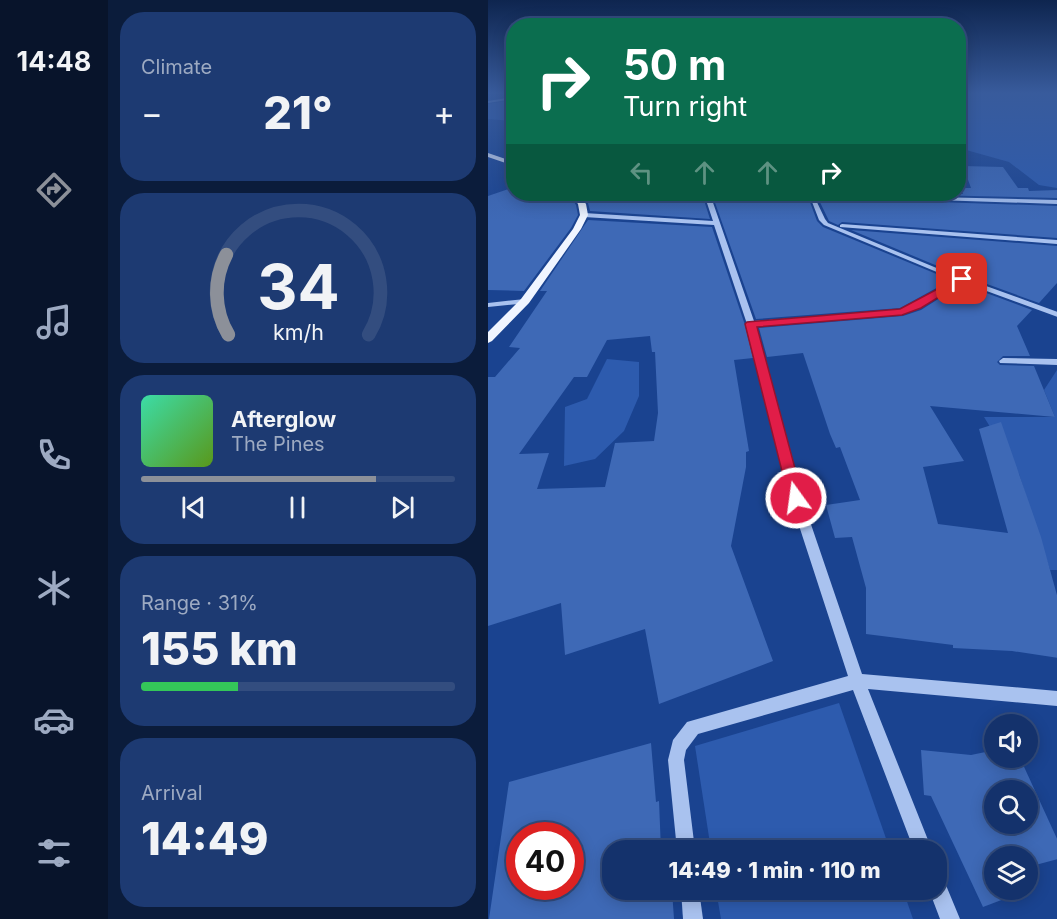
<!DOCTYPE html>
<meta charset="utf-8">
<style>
body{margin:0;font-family:Inter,sans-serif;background:#1d3a72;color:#f1f3f6;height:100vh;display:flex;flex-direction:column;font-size:22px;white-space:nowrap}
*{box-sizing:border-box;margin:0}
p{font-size:20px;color:#9daac2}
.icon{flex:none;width:33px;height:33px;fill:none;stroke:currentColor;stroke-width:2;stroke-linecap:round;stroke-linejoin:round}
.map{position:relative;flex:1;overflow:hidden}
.drawer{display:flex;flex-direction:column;gap:12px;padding:12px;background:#0b1c3b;width:380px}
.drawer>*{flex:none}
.hud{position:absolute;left:18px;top:18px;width:460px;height:183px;border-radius:24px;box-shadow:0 3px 15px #0003,0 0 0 2px #334d7f;background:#0b6e4f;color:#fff;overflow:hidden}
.tools{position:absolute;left:496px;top:714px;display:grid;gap:12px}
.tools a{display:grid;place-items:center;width:54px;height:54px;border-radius:50%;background:#14326c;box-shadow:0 3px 15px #0003,0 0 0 2px #334d7f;font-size:30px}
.speed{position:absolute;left:18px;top:822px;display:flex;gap:12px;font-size:30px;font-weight:700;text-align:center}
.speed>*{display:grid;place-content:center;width:78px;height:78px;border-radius:50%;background:#14326c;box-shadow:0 3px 15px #0003,0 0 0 2px #334d7f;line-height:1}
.speed .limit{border:9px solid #d22;background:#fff;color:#111}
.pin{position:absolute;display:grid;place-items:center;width:51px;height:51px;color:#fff;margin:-26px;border-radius:12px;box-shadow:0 3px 9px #0006}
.me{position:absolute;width:66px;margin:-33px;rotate:346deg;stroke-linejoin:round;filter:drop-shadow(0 0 4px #0008)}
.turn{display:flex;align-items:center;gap:21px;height:126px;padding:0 18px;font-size:27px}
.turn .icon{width:78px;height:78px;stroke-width:2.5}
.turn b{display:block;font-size:42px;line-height:51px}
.lanes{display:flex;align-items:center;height:57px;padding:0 18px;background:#0003;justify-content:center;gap:30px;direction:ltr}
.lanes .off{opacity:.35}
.big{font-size:45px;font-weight:800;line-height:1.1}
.drawer .widget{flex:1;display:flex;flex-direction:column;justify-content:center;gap:9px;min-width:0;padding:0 21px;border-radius:24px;background:#1d3a72}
.drawer .dial{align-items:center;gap:0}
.dial svg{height:156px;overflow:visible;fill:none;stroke:#334d7f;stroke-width:7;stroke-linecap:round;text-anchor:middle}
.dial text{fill:#f1f3f6;stroke:none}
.song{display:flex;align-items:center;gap:18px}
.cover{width:72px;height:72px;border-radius:9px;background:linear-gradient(135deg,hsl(160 70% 55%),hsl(90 70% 35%))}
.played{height:6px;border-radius:3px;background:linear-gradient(90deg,#8c9099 75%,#334d7f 75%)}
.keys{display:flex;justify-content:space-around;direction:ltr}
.heat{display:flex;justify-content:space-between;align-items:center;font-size:33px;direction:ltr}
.charge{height:9px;border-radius:4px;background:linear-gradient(90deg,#34c759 31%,#334d7f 0)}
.trip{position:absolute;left:114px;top:840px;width:345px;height:60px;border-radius:24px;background:#14326c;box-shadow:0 3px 15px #0003,0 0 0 2px #334d7f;font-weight:800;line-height:60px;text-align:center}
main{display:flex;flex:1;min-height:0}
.tabs{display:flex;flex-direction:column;width:108px;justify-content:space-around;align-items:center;background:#08142b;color:#9daac2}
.tabs .icon{width:42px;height:42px}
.tabs .active{color:#8c9099}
.tabs b{font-size:27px;color:#f1f3f6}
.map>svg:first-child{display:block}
.green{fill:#2d5bae}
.building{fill:#3e69b6;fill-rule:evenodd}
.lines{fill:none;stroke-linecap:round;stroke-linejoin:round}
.minor{fill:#a9c2ef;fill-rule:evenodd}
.major{fill:#f0f5ff;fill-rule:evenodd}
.route{fill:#e11d48;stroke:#92132f;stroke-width:1.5}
</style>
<main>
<nav class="tabs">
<b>14:48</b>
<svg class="icon active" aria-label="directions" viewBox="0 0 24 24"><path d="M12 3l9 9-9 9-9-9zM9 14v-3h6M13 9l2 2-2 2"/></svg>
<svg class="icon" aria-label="music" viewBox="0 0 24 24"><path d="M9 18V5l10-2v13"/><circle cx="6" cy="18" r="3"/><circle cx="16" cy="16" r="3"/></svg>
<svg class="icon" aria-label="phone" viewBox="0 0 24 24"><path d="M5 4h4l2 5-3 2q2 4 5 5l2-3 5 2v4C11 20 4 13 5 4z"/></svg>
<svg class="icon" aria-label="climate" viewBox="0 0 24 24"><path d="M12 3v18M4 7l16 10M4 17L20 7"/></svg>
<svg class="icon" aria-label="car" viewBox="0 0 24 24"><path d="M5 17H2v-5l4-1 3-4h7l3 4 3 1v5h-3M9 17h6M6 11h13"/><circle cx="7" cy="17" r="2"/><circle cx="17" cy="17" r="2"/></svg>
<svg class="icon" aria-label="filters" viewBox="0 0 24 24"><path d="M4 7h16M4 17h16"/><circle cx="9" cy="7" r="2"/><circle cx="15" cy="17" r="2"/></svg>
</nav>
<section class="drawer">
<div class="widget"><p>Climate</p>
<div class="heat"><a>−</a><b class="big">21°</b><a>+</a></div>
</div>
<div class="widget dial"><svg viewBox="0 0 100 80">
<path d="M14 69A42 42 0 1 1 86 69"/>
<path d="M14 69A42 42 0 0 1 13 28" stroke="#8c9099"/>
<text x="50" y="56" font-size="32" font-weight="700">34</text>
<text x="50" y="72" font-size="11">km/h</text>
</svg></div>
<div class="widget">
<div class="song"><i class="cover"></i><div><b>Afterglow</b><p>The Pines</p></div></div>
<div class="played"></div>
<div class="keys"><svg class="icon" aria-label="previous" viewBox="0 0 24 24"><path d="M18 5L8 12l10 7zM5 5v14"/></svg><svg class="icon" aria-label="pause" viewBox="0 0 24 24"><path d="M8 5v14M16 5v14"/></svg><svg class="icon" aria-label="next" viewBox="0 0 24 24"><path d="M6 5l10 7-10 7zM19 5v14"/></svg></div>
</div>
<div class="widget"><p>Range · 31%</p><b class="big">155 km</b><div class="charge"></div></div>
<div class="widget"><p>Arrival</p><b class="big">14:49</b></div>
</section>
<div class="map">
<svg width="570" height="919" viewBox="0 0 570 919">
<rect width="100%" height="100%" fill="#1a4390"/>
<g class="green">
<polygon points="471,93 569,93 569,188 551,185 521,162 471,148"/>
<polygon points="25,100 25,121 0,119 0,104"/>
<polygon points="119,359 151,362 151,396 136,431 107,459 76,466 77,407 99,399"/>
<polygon points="569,370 569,570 562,570 531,474 496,417 567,417 556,390"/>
<polygon points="351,703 402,850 223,850 207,746"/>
<polygon points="228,890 415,890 425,919 233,919"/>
</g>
<g class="building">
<polygon points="475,166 515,167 530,188 540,188 541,191 570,190 570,198 394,194 475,194 472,188 483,188"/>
<polygon points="26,187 26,194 80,194 88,205 90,215 83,228 36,291 0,290 0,196"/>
<polygon points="92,194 214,194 222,219 102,211 100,203"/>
<polygon points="224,194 319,194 329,221 335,227 463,280 412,308 268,319"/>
<polygon points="330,198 570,206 570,238 354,222 350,225 341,221"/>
<path d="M100,220l124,7 33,98 8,33 -19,2 15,91 -3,1v15l-15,79 42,115 -114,43 -14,-75 -80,26 -4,-52 -73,23v-249h7l25,-29 -11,-1 38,-56h-7zM162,336l2,16h3l3,61 -4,28 -39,2 -10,44 -68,2 12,-36 -30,1 55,-77h13l20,-37z"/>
<polygon points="363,230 570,246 570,282 551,303 452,267"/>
<polygon points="474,284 544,310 529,326 542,356 515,356 509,362 512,365 546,366 567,417 442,406 476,461 435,467 450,524 520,533 491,429 513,422 553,537 570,599 570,658 524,651 465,648 465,645 378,634 378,588 364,537 347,538 338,505 372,500 352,447 348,448 342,434 315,353 279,357 271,328 415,316 433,310"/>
<path d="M163,743l5,59 3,-1 2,49h-49v40h60l2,29h-185l20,-137zM32,836h50v50h-50z"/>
<path d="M433,750l50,5 24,-5v8h25l38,83v18l-30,8v-11h-33v34h14l3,6 -29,11 -52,-111 -7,-1zM507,790h33v34h-33z"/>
</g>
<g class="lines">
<g class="minor">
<polygon points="26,97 26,99 0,103 0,101"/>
<polygon points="471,149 476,149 476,150 471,151"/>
<polygon points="216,194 222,194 266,321 413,310 426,304 468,280 336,225 331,220 321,194 570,200 570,204 326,196 337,219 340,223 451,269 570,312 570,317 474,282 432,308 414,314 268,326 314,498 374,674 570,691 570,706 380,689 444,850 426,850 365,690 210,734 198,750 196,760 207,850 189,850 180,760 185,740 199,722 360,676 302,498 259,324 226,225 96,217 93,215 96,213 225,221"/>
<polygon points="354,224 570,240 570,244 352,227 352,225"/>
<polygon points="37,299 40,299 40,303 0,307 0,303"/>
<polygon points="515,358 570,359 570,365 512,363 511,361"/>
<polygon points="448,876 455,878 472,919 452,919 441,890 448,890"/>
<polygon points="193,890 211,890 215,919 195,919"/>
</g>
<g class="major">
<polygon points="0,153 26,162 26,166 0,157"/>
<polygon points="82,194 90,194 98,204 100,215 93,229 41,303 4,341 0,343 0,332 33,299 85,229 92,215 90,204"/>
</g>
</g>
<linearGradient id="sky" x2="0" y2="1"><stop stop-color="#0e254f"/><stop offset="0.42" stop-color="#385b9c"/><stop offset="1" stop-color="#385b9c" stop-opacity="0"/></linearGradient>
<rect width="570" height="221" fill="url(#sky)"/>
<polygon class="route" points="474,276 479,279 477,281 433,308 414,315 269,327 315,498 313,503 302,503 257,324 259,322 412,309"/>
</svg>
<div class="tools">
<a><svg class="icon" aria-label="sound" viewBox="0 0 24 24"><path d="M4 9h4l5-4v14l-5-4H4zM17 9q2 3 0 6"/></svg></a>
<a><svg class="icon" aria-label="search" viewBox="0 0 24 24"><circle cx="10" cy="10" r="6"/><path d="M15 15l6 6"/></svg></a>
<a><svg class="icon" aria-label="layers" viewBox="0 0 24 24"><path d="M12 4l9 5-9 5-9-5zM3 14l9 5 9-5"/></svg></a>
</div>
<div class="speed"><div class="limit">40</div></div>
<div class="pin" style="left:474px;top:279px;background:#d93025"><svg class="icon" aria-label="arrive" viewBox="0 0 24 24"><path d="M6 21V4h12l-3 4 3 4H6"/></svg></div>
<svg class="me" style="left:308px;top:498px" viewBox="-20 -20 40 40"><circle r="17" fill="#e11d48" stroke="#fff" stroke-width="3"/><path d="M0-11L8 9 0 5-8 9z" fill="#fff"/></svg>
<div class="trip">14:49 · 1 min · 110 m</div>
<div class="hud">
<div class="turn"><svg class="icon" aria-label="right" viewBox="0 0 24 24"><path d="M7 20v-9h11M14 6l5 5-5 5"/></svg><div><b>50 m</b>Turn right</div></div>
<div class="lanes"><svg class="icon off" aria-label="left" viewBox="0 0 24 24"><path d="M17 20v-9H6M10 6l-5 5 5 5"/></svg><svg class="icon off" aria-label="ahead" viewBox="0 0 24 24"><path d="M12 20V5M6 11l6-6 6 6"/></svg><svg class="icon off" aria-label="ahead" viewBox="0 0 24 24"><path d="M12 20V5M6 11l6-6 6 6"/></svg><svg class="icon" aria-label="right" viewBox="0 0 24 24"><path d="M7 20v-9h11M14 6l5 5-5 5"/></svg></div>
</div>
</div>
</main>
